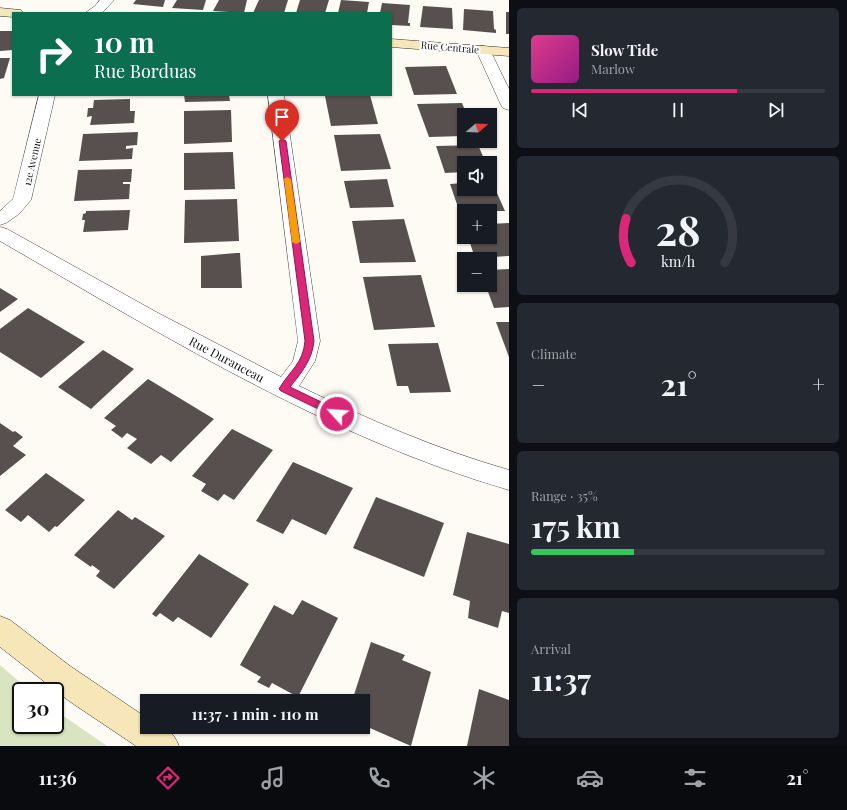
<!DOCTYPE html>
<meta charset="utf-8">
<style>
body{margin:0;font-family:"Playfair Display",serif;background:#242831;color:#f1f3f6;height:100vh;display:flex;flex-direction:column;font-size:15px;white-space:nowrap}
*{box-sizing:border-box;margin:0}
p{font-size:13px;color:#9ea1a6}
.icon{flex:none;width:22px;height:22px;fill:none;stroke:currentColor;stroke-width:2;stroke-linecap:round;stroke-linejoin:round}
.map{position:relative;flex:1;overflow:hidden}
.drawer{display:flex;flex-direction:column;gap:8px;padding:8px;background:#0d0f14;width:338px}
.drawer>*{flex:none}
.top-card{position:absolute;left:12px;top:12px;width:380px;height:84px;border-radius:0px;box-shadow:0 1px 3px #0004;background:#0b6e4f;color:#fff;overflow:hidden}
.needle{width:26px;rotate:71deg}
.fabs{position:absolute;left:457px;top:108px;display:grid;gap:8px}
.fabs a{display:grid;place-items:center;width:40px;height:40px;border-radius:0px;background:#171b24;box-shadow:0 1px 3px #0004;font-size:20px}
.speed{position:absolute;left:12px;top:682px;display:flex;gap:8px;font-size:20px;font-weight:700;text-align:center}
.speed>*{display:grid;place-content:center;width:52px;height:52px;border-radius:50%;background:#171b24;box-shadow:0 1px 3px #0004;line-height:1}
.speed .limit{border:2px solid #111;border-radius:6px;background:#fff;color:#111}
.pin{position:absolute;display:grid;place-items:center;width:34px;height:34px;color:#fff;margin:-41px -17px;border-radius:50% 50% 50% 0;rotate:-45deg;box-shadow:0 0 4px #0007}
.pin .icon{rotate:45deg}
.me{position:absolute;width:44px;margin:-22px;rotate:296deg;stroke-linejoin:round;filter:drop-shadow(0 0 3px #0008)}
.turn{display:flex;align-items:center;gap:14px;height:84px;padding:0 16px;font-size:18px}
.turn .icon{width:52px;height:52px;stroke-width:2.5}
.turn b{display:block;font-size:28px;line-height:34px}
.big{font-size:30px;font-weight:700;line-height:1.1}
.drawer .card{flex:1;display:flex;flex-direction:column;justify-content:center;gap:6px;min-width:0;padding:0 14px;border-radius:6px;background:#242831}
.drawer .dial{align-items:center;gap:0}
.dial svg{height:104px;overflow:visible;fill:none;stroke:#363941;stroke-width:7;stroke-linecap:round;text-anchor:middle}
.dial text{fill:#f1f3f6;stroke:none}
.song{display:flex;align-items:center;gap:12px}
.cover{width:48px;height:48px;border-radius:6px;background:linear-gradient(135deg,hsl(330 70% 55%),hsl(310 70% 35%))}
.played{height:4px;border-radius:2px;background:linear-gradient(90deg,#db2777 70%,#363941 70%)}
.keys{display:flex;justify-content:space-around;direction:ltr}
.heat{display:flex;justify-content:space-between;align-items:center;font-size:22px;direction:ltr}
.charge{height:6px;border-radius:3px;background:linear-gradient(90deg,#34c759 35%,#363941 0)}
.trip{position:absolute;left:140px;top:694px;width:230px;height:40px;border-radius:0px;background:#171b24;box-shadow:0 1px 3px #0004;font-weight:700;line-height:40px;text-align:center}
.tab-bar{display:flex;height:64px;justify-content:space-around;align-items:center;background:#090b0e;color:#9ea1a6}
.tab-bar .icon{width:28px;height:28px}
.tab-bar .current{color:#db2777}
.tab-bar b{font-size:18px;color:#f1f3f6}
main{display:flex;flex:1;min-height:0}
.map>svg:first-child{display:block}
.green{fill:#d9e5c1}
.building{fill:#58504e}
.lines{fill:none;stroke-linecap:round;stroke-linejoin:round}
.street-casing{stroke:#434343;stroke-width:1}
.secondary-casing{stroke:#323232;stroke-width:1}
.street{fill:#fff;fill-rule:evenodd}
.secondary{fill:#f6e6b8;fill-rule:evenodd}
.route{fill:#db2777;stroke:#8e194d}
.slow{fill:#f59e0b}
.labels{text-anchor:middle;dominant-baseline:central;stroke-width:4;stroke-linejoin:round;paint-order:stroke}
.far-street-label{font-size:10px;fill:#101010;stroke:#fff}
.street-label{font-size:12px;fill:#101010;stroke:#fff}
</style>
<main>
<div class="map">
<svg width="509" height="746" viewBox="0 0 509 746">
<rect width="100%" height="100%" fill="#fefbf5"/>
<polygon class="green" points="0,665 30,691 21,691 21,725 55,725 55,710 107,746 0,746"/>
<g class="building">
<polygon points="136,0 165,0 163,7 133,4"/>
<polygon points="177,0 206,0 203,10 172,8"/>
<polygon points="219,0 247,0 244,13 213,11"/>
<polygon points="259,0 288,0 284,13 253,13"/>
<polygon points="300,0 329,0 325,13 296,13"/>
<polygon points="341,0 369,2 367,13 338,13"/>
<polygon points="382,3 410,5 408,23 410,23 410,26 391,25 391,13 380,13"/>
<polygon points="423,6 452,8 453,29 420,27"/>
<polygon points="464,9 493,11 494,29 496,30 496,33 463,30"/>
<rect x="506" y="12" width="3" height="22"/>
<polygon points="0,31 13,31 13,50 0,51"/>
<polygon points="0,58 10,58 4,78 0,79"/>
<polygon points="446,66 457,94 414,95 405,67"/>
<polygon points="184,95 229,95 230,101 185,102"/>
<polygon points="370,95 378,124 331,126 325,96"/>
<polygon points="130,99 130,111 135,111 134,123 90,125 92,116 87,117 88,108 93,108 94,100"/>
<polygon points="462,103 467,115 464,115 464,136 429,137 417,104"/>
<polygon points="231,110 232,142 184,144 184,111"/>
<polygon points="138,132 137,145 126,146 126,149 133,148 132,159 79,161 83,134"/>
<polygon points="380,134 391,169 341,171 334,135"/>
<polygon points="478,145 486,163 464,163 464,172 445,173 436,146"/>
<polygon points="233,152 235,189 184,190 184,153"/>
<polygon points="132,169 131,182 123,182 123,184 130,184 129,199 74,201 78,170"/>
<polygon points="387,179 394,207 350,208 344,181"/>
<polygon points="490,182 492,182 505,211 464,211 464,213 460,213 450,184 464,183 464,189 490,189"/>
<polygon points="237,199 239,241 184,243 185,200"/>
<polygon points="130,210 128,230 83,232 85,220 82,220 83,214 86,213 86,211"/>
<polygon points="404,219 416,262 360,263 352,221"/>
<polygon points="509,223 509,256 475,258 468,237 490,237 490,224"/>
<polygon points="236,253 240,253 242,288 201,288 201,256"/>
<polygon points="509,269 509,307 494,308 487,289 472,289 471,285 490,285 490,270"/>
<polygon points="421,275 435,327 374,330 363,277"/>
<polygon points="0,288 18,299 0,312"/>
<polygon points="28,308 85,342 41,378 0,352 0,329"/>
<polygon points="496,322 509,322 509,357"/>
<polygon points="438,343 451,392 410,393 408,386 397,386 388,344"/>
<polygon points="103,350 134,369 91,409 58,387"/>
<polygon points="148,379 214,419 171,462 161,455 151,464 127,448 137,439 127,433 122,438 111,430 116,426 104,418"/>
<polygon points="0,423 13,432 15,431 23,437 13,446 26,455 0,476"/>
<polygon points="232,429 273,450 234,500 224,494 218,501 201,491 206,484 192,476"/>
<polygon points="293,462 353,488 326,535 292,519 283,534 256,521"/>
<polygon points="46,473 85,500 57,527 55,526 49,532 28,515 21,522 5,510"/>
<polygon points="376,497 444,523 424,577 353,548"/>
<polygon points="118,510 132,520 135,517 165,536 114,589 96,576 100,571 92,565 91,567 74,555"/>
<polygon points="467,532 509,544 509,613 502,611 498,628 468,618 470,601 453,595"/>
<polygon points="199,554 249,584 211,638 178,617 173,622 160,613 156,617 152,614"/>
<polygon points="302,600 338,618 298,697 272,683 269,688 257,682 261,677 240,665 274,605 293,615"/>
<polygon points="371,642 405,655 402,660 431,672 411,746 363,725 363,701 352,701"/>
<polygon points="479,689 509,700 509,746 467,746"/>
</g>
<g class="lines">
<defs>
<g id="street">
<polygon points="100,0 114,0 102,13 85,13 95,6"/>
<polygon points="483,46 488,47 490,50 509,89 509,110 503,108 501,105 476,50 478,47"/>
<polygon points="39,95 55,95 31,200 19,214 6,223 0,225 0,211 13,199"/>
<path d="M268,95h16l36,246 -5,20 -16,25c68,33 137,63 210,84v20c-182,-53 -346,-155 -509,-249v-14l7,2 151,84 123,64 12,-16 5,-20z"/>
</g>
<g id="secondary">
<polygon points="0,8 21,10 23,13 13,13 13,17 0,16"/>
<polygon points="391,39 509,48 509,56 391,47"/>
<path d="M0,616l10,4 60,46 77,52v9c18,0 25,2 32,19h-43l-67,-45 -69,-54z"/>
</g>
</defs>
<use href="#street" class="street-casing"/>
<use href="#secondary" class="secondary-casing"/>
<use href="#street" class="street"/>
<use href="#secondary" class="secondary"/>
</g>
<path class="route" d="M282,139l4,2 28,200c-2,19 -12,31 -24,46l50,24v6l-3,1 -56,-27 -2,-2c11,-19 24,-25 26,-48l-26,-200z"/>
<polygon class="slow" points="287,177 291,179 300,242 296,244 292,242 284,179"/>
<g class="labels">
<g class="far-street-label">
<text transform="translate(450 47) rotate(5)">Rue Centrale</text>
<text transform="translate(32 162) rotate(-77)">12e Avenue</text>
</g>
<g class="street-label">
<text transform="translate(227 359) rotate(28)">Rue Duranceau</text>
</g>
</g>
</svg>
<div class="fabs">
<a><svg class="needle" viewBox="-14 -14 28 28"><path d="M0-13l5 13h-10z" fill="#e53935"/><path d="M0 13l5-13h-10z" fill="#9ea1a6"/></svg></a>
<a><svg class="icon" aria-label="sound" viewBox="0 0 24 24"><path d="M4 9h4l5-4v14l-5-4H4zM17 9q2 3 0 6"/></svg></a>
<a>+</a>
<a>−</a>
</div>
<div class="speed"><div class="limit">30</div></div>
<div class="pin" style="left:282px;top:141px;background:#d93025"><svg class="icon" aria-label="arrive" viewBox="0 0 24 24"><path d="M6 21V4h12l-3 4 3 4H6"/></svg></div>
<svg class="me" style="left:337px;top:414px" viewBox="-20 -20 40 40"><circle r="17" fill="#db2777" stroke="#fff" stroke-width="3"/><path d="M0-11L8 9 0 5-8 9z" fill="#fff"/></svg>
<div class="trip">11:37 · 1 min · 110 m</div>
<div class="top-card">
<div class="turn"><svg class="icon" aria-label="right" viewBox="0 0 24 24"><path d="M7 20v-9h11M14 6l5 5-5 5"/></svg><div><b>10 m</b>Rue Borduas</div></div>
</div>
</div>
<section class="drawer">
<div class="card">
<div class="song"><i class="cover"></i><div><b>Slow Tide</b><p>Marlow</p></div></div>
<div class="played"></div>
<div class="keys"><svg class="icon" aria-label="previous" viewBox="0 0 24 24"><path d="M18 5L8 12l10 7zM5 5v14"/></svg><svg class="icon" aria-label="pause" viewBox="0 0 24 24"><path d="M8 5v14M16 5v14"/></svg><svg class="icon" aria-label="next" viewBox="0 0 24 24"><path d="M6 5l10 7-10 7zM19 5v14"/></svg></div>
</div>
<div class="card dial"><svg viewBox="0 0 100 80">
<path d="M14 69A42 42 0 1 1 86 69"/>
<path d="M14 69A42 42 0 0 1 10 35" stroke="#db2777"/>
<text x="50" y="56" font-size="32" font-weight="700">28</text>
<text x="50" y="72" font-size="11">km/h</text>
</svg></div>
<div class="card"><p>Climate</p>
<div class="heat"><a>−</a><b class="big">21°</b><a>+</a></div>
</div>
<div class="card"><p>Range · 35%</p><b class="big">175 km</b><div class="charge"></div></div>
<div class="card"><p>Arrival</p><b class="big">11:37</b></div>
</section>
</main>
<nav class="tab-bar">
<b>11:36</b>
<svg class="icon current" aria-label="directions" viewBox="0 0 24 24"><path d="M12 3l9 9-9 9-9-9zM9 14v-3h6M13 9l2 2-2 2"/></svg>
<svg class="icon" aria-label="music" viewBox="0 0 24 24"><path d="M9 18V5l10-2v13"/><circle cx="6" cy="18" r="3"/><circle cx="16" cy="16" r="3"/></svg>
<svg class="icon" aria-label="phone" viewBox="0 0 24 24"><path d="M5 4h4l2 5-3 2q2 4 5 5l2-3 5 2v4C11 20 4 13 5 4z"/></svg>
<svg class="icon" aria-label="climate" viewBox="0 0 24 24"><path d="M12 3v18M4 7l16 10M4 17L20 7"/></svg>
<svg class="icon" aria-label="car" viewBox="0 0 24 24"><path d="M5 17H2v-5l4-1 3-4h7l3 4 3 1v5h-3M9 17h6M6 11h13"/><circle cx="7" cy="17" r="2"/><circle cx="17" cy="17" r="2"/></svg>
<svg class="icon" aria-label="filters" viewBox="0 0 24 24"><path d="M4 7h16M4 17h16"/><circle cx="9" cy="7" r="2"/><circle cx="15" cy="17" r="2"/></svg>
<b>21°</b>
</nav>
